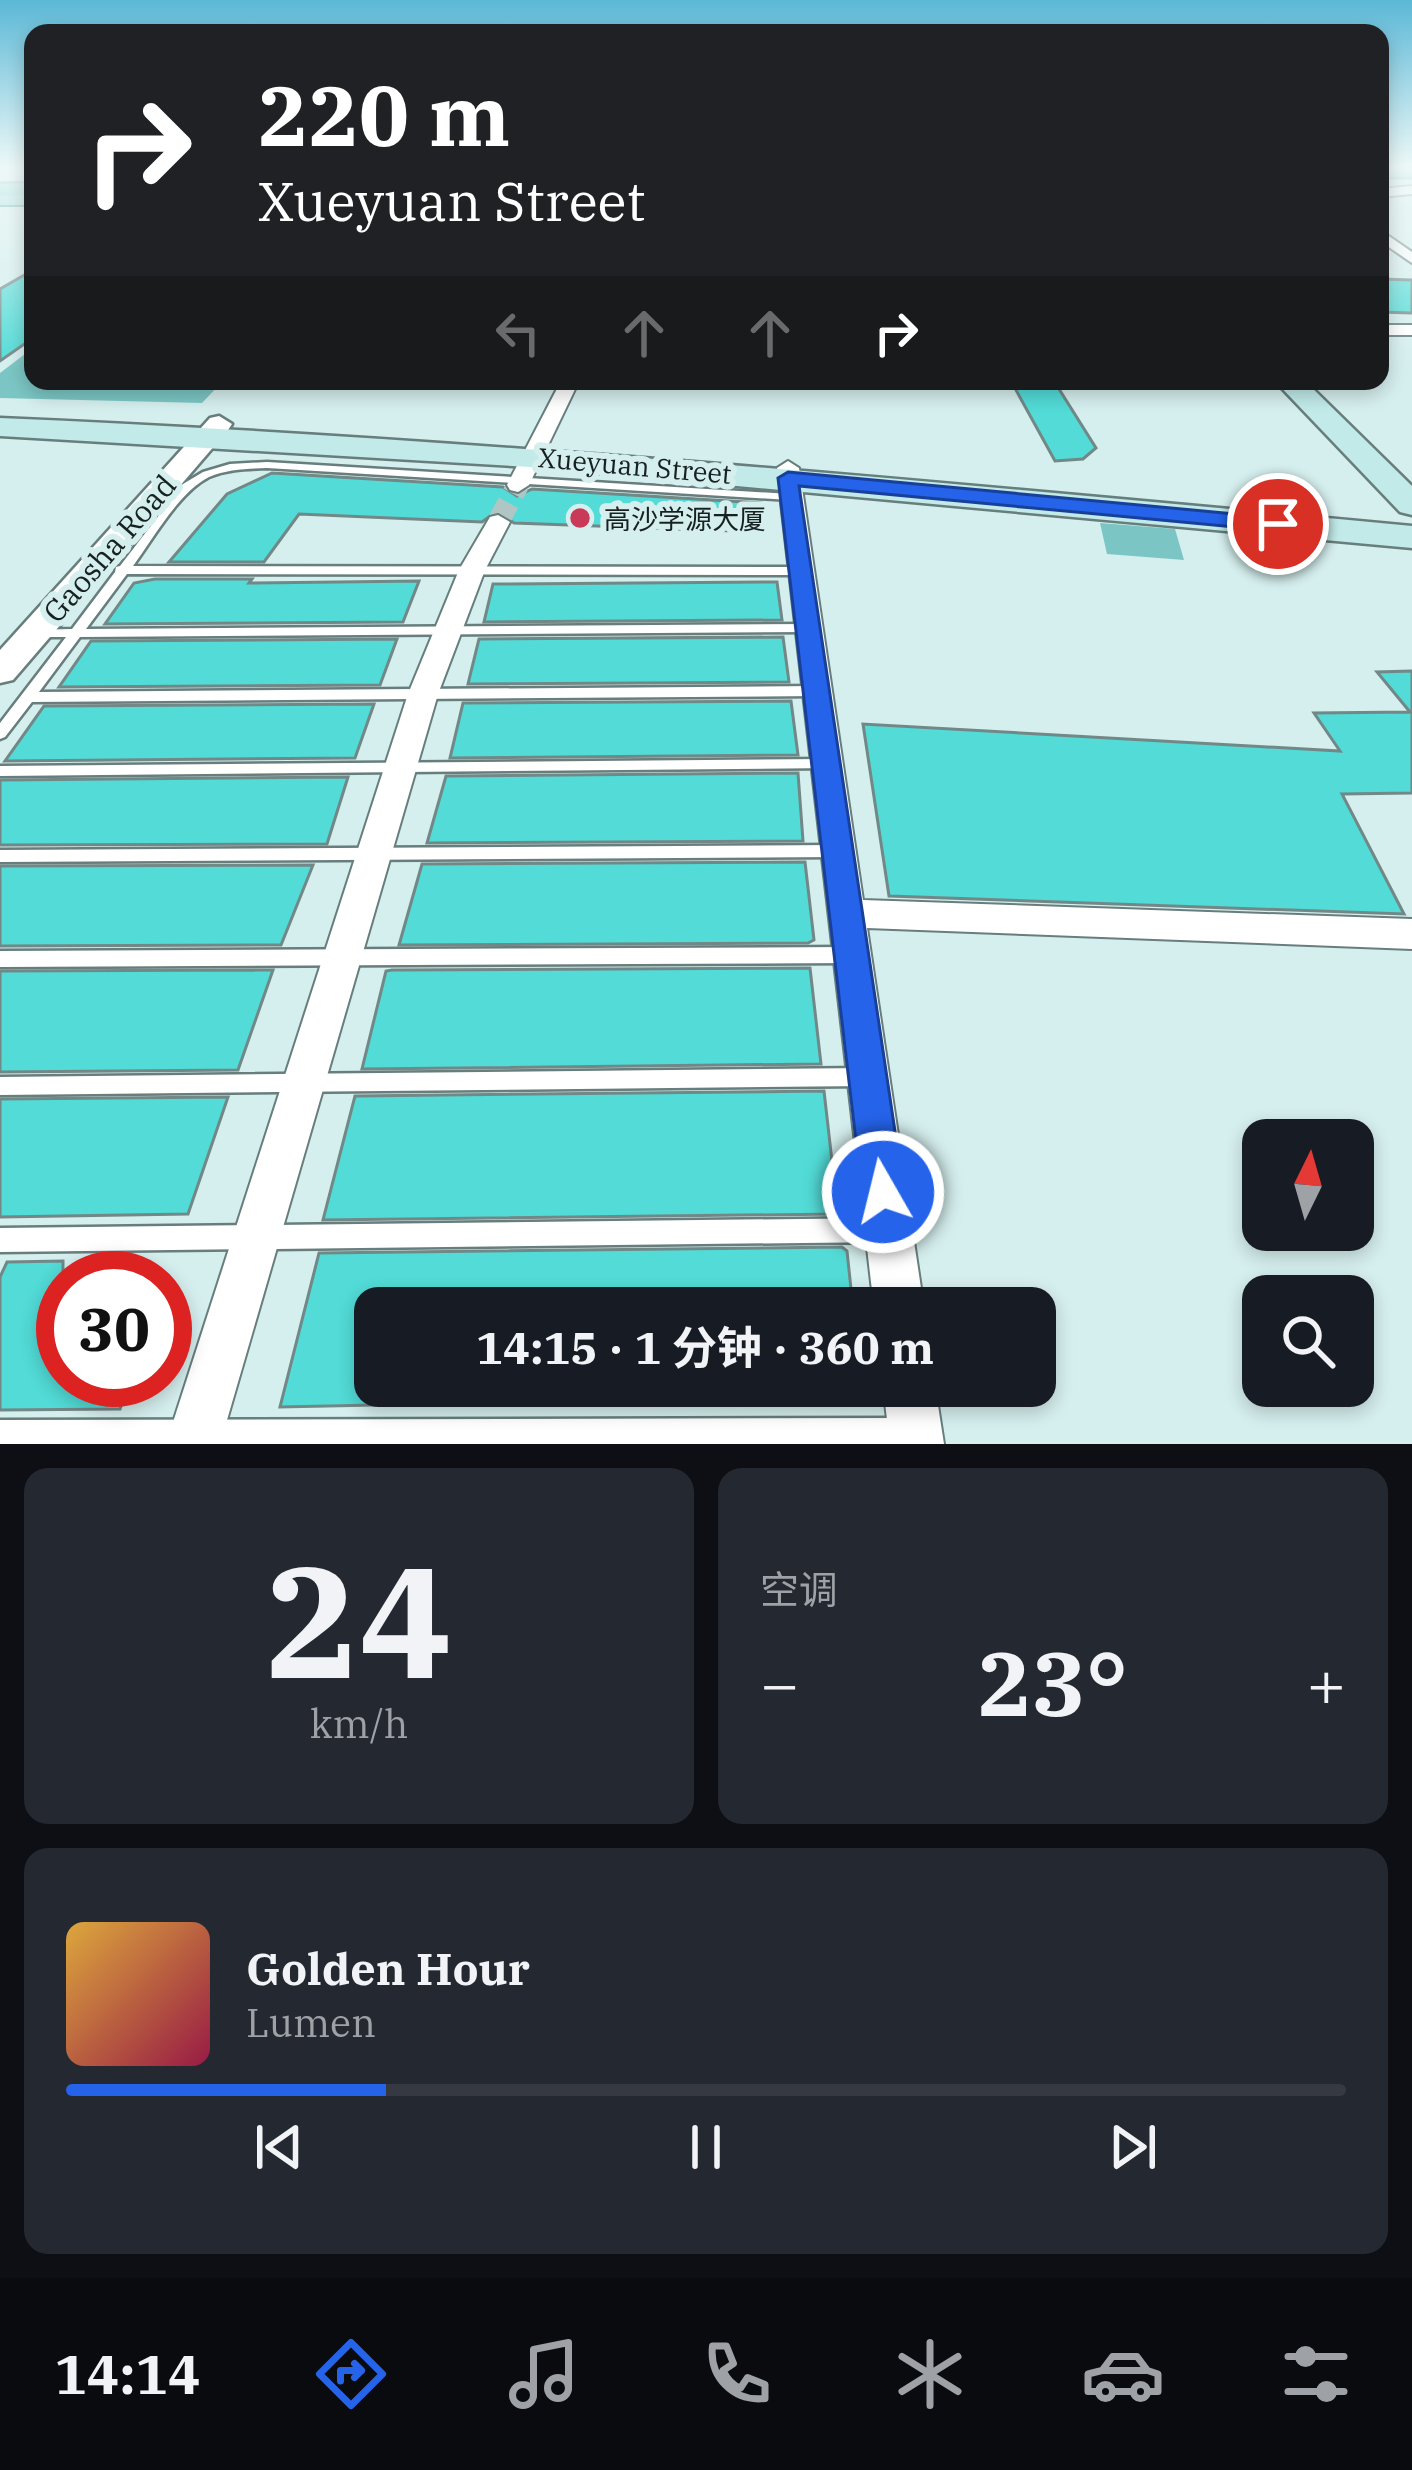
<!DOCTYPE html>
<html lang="zh">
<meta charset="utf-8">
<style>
body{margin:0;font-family:"IBM Plex Serif","Noto Sans SC",serif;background:#242831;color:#f1f3f6;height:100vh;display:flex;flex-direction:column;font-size:45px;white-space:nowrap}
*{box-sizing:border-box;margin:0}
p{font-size:39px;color:#9ea1a6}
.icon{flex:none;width:66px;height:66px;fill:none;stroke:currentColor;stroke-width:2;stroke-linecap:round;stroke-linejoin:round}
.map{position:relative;height:1444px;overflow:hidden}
.sheet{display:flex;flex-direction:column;gap:24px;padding:24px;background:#0d0f14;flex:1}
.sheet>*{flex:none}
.hud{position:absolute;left:24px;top:24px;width:1365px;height:366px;border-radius:24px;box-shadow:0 6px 18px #0003;background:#202124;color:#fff;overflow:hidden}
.needle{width:78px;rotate:5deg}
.tools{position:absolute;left:1242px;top:1119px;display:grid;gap:24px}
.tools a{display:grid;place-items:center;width:132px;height:132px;border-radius:24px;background:#171b24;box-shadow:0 6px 18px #0003;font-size:60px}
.speed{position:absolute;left:36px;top:1251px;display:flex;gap:24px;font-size:60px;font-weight:700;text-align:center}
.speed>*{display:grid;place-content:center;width:156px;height:156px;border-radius:50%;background:#171b24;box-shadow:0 6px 18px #0003;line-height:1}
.speed .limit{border:18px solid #d22;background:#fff;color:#111}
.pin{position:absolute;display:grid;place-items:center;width:102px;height:102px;color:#fff;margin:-51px;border:6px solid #fff;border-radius:50%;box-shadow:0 3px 12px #0007}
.me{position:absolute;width:132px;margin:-66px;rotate:352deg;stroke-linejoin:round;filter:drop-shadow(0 0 9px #0008)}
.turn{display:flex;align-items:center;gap:42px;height:252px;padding:0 36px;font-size:54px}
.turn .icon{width:156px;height:156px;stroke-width:2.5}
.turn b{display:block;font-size:84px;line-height:102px}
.lanes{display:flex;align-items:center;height:114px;padding:0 36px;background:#0003;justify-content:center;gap:60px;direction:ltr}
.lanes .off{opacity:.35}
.big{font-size:90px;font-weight:700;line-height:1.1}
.sheet .card{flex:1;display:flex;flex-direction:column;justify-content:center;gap:18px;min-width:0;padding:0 42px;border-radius:24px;background:#242831}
.sheet .dial{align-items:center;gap:0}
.dial b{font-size:156px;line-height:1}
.song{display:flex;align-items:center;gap:36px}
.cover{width:144px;height:144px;border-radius:18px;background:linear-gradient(135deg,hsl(40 70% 55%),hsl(340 70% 35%))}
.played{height:12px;border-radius:6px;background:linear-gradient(90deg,#2563eb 25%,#363941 25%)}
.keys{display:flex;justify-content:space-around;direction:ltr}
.heat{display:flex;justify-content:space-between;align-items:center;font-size:66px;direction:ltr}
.sheet .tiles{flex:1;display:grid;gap:24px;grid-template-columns:1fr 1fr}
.card:last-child{grid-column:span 2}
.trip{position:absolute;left:354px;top:1287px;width:702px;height:120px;border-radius:24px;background:#171b24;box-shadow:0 6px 18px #0003;font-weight:700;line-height:120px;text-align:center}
.menu{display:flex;height:192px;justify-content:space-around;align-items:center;background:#090b0e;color:#9ea1a6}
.menu .icon{width:84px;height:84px}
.menu .active{color:#2563eb}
.menu b{font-size:54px;color:#f1f3f6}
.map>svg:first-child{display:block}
.green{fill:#7bc6c4}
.building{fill:#52dbd7;stroke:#718887;stroke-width:3}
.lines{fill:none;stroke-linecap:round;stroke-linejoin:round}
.minor-tunnel{stroke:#afc6c5;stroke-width:22;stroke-dasharray:22 10;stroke-linecap:butt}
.service-casing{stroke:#677e7d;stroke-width:5}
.minor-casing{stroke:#677e7d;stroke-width:4}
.tertiary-casing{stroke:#677e7d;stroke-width:5}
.secondary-casing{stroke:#677e7d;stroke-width:5}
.primary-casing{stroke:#278381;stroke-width:4}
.trunk-casing{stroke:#278381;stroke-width:5}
.service{fill:#fff;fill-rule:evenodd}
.minor{fill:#fff;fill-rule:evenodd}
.tertiary{fill:#fff;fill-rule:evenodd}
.secondary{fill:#c1eae9;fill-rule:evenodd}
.primary{fill:#82d4d3;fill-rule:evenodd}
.trunk{fill:#58c6c4;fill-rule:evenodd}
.route{fill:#2563eb;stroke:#184099;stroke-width:3}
.poi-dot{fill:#c93958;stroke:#d5efee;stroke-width:4.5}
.labels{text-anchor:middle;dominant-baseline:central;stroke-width:12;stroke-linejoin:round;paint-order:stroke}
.far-street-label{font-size:27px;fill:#172121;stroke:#d5efee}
.far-poi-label{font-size:27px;fill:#172121;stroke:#d5efee;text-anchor:start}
.street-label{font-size:30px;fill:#172121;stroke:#d5efee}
</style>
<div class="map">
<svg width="1412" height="1444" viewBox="0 0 1412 1444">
<rect width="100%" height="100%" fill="#d5efee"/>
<g class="green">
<polygon points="25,354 33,354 33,381 223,381 202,403 0,398 0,373"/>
<polygon points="1100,523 1175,529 1184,560 1107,554"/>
</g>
<g class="building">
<polygon points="33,270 33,338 0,361 0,289"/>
<polygon points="1380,279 1412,280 1412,313 1380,312"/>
<polygon points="1011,381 1054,381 1096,448 1083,459 1055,461"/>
<polygon points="272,473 503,487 517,496 532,489 761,503 760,532 514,523 497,511 482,522 299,514 264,562 169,562 227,494"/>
<polygon points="155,579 252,579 249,583 419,581 403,622 105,624 134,583"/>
<polygon points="777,582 782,620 484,622 493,584"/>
<polygon points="783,637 789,682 468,684 479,639"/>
<polygon points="397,639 380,685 59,687 91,641"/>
<polygon points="1412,671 1412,793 1342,794 1404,914 889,896 863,724 1340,751 1314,713 1410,712 1377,672"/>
<polygon points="791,701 798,755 450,758 463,703"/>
<polygon points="374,704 355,758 5,761 44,706"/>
<polygon points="798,773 803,841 427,843 446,776"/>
<polygon points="348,777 327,844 0,845 0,780"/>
<polygon points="805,862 814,940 808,943 399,945 422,864"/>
<polygon points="313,865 281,945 0,946 0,866"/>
<polygon points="810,968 821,1064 362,1069 386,971 392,970"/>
<polygon points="273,970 238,1070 0,1072 0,971"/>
<polygon points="824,1091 838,1214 323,1220 355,1096"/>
<polygon points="228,1097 188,1214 0,1217 0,1099"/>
<polygon points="842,1247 847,1251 853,1308 375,1308 375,1405 280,1407 319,1253"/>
<polygon points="63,1261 63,1380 130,1380 120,1409 0,1410 0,1277 7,1262"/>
</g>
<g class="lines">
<polyline class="minor-tunnel" points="498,522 518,485"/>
<defs>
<g id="service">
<path d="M267,462l523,32 6,3 -6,3 -523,-32c-20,1 -39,1 -58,9 -30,15 -56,62 -76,89l667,1 6,4 -6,4 -673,-1 -41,55 722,-5 7,4 -7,4 -728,5 -41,55 777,-6 7,5 -7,5 -784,6 -27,35 -5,2v-16l66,-86h-29l-7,-4 2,-3 40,-1 43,-57 1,-5 4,-1 63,-82 20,-12 27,-8z"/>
<polygon points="826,759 834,764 832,768 0,776 0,766"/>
<polygon points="837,845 843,847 846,851 843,855 837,857 0,862 0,850"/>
<polygon points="849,947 856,950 858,955 856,960 849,963 0,967 0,951"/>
<polygon points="867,1068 874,1070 877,1077 874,1084 867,1086 0,1095 0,1077"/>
<polygon points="885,1218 893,1222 897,1230 893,1238 885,1242 0,1252 0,1228"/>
<polygon points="909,1418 918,1422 922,1431 918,1440 910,1444 0,1444 0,1420"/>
</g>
<g id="minor">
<polygon points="1412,186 1412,194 1380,197 1380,189"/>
<polygon points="1380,230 1412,252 1412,263 1380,241"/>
<rect x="1380" y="325" width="32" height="10"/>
<polygon points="561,381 579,381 529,485 518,492 510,490 507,485"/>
<polygon points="788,461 799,468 863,900 1412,919 1412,949 867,928 924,1308 874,1308 777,468"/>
<polygon points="498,515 510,522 485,570 438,694 220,1444 166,1444 408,694 459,570 490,517"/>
<polygon points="883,1386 935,1386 944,1444 890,1444"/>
</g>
<polygon id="tertiary" points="219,416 232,424 228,430 13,680 0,683 0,650 210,418"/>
<g id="secondary">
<polygon points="1275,381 1305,381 1412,486 1412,515 1400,512"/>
<path d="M0,418c472,20 942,64 1412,108v22l-882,-81 -530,-31z"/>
</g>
<rect id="primary" x="0" y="193" width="33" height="12"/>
<g id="trunk">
<rect x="1380" y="168" width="32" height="9"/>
<polygon points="33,183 33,195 0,196 0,184"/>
</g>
</defs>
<use href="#service" class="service-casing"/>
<use href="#minor" class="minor-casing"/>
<use href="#tertiary" class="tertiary-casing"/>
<use href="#secondary" class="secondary-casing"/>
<use href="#primary" class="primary-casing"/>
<use href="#trunk" class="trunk-casing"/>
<use href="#service" class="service"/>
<use href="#minor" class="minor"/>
<use href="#tertiary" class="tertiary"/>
<use href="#secondary" class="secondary"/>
<use href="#primary" class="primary"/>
<use href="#trunk" class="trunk"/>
</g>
<linearGradient id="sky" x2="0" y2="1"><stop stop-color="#5bb8d6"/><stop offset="0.45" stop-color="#ecf8f7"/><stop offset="1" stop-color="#ecf8f7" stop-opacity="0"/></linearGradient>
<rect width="1412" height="370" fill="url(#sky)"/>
<polygon class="route" points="788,472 1278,518 1289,524 1278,531 799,486 904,1192 897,1206 883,1212 868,1206 862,1192 778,478"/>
<circle class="poi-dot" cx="580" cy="518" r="12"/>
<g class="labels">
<g class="far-street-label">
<text transform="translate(635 465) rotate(5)">Xueyuan Street</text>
</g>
<g class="far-poi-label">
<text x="604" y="518">高沙学源大厦</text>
</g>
<g class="street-label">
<text transform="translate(109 548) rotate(-49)">Gaosha Road</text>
</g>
</g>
</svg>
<div class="tools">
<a><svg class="needle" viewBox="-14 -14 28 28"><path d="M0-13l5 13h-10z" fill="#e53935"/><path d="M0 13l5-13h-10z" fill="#9ea1a6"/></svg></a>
<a><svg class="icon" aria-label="search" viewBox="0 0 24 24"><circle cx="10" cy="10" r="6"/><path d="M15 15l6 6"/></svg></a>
</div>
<div class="speed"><div class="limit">30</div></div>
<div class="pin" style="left:1278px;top:524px;background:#d93025"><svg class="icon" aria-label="arrive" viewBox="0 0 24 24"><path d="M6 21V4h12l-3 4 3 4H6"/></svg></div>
<svg class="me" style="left:883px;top:1192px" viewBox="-20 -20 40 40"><circle r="17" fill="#2563eb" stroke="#fff" stroke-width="3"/><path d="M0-11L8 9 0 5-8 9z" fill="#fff"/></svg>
<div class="trip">14:15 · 1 分钟 · 360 m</div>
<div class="hud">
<div class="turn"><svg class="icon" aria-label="right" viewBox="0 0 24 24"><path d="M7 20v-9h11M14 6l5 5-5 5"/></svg><div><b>220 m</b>Xueyuan Street</div></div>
<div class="lanes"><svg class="icon off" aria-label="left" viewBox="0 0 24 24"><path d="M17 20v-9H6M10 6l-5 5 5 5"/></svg><svg class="icon off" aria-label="ahead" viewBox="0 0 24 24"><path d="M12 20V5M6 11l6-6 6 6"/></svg><svg class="icon off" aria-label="ahead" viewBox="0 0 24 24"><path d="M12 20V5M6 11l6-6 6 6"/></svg><svg class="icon" aria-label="right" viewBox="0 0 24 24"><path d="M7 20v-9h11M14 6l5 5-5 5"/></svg></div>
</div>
</div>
<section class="sheet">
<div class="tiles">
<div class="card dial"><b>24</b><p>km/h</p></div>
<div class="card"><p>空调</p>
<div class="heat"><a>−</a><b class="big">23°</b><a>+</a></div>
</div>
<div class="card">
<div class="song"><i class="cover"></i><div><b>Golden Hour</b><p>Lumen</p></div></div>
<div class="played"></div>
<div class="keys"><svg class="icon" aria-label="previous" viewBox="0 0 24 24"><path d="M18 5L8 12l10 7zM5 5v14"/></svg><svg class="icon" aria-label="pause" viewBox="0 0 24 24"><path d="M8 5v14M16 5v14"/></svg><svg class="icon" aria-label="next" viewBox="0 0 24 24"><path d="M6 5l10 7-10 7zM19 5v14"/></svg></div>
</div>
</div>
</section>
<nav class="menu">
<b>14:14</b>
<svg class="icon active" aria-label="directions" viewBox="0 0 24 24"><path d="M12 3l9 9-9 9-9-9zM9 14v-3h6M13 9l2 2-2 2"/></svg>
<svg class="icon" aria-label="music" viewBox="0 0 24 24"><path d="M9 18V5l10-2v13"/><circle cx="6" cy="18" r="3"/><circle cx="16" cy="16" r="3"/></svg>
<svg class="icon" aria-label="phone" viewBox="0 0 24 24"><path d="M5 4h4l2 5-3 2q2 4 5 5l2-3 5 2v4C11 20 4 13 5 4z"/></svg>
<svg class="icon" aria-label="climate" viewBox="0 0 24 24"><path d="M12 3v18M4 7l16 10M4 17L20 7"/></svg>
<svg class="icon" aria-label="car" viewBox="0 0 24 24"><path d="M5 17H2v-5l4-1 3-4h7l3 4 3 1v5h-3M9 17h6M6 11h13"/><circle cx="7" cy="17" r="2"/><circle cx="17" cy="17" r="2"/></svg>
<svg class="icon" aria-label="filters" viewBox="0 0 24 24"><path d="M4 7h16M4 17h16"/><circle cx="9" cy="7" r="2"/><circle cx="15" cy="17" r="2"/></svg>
</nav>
